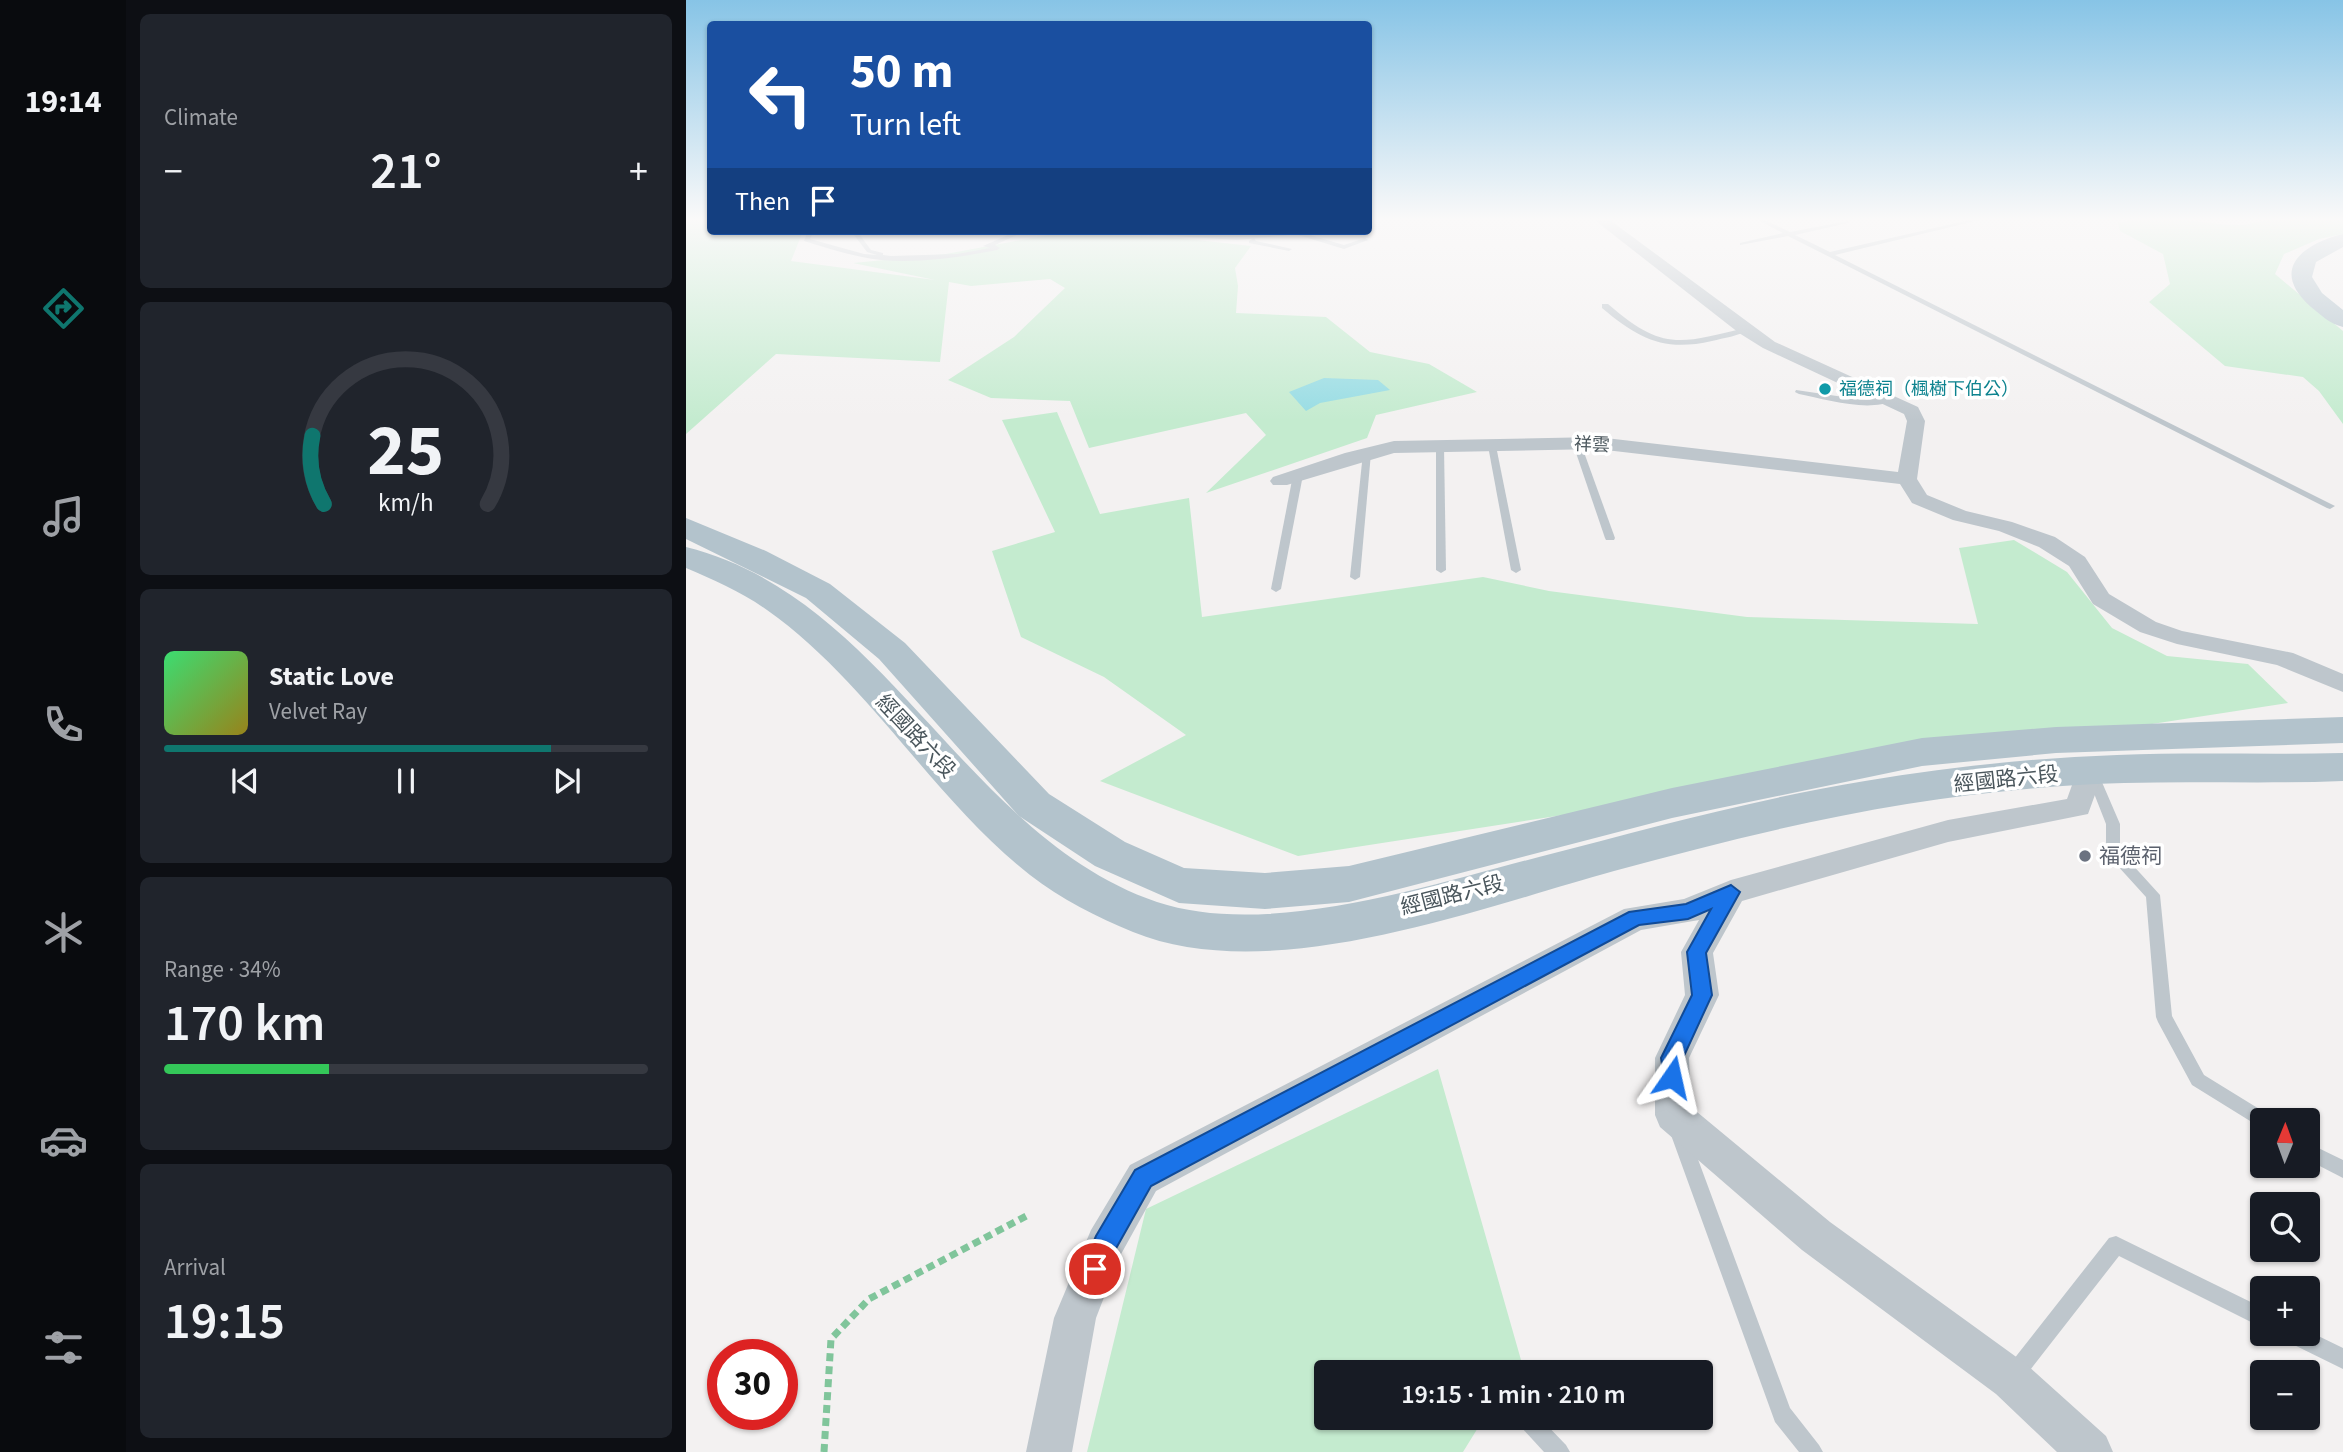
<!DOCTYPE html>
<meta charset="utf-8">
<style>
body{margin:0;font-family:"Source Sans 3","Noto Sans TC",sans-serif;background:#20242c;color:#f1f3f6;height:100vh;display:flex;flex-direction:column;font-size:26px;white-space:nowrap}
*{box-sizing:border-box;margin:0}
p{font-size:23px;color:#9ea1a6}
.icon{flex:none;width:38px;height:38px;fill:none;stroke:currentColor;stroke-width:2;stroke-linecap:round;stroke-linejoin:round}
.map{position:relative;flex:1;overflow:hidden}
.side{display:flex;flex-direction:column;gap:14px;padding:14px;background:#0d0f14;width:560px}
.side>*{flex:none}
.guide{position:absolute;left:21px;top:21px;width:665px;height:214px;border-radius:7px;box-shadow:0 2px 5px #0004;background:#1a4fa0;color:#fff;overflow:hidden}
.needle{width:46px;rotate:1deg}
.controls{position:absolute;left:1564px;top:1108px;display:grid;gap:14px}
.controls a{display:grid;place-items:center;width:70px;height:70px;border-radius:7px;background:#171b24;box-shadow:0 2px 5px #0004;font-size:35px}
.speed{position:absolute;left:21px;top:1339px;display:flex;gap:14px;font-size:35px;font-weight:700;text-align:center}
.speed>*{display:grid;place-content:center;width:91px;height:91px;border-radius:50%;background:#171b24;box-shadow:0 2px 5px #0004;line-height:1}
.speed .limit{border:10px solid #d22;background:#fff;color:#111}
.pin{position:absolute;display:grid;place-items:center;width:60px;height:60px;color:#fff;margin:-30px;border:4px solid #fff;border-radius:50%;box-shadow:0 2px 7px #0007}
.me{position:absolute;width:77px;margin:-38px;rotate:11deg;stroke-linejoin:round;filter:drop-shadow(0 0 5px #0008)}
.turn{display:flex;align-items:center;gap:24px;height:147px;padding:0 28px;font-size:32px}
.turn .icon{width:91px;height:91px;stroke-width:2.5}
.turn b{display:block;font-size:49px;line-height:60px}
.then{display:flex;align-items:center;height:66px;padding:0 28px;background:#0003;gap:14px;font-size:26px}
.big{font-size:52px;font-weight:600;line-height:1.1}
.side .card{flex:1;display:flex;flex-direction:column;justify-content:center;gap:10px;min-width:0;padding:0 24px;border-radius:10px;background:#20242c}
.side .dial{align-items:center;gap:0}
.dial svg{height:182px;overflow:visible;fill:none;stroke:#363941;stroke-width:7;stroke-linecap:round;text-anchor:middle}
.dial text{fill:#f1f3f6;stroke:none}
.song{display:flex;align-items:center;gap:21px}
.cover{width:84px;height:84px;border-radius:10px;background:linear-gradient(135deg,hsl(140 70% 55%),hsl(50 70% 35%))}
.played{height:7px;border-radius:4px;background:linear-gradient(90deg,#0f766e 80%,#363941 80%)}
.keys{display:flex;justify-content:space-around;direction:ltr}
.heat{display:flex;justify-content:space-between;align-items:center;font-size:38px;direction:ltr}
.charge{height:10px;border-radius:5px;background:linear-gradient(90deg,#34c759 34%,#363941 0)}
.trip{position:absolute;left:628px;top:1360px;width:399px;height:70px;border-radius:7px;background:#171b24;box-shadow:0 2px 5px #0004;font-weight:600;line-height:70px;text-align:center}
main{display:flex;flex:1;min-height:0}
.dock{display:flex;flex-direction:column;width:126px;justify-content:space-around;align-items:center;background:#090b0e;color:#9ea1a6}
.dock .icon{width:49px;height:49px}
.dock .selected{color:#0f766e}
.dock b{font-size:32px;color:#f1f3f6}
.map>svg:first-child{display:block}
.green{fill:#c4ebcf}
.water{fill:#96dce3}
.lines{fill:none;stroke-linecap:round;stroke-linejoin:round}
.path{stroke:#80c59b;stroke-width:7;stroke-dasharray:8 5;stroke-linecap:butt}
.service{fill:#bec6cc;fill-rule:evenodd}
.minor{fill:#bec6cc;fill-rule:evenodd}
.primary{fill:#b3c3cc;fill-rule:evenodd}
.route{fill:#1a73e8;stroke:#114b97;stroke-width:2}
.culture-dot{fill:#0f9aa8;stroke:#fff;stroke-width:2.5}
.worship-dot{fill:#6b7280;stroke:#fff;stroke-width:2.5}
.labels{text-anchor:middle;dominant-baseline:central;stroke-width:7;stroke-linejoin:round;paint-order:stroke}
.far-culture-label{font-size:18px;fill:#0d838f;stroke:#fff;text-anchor:start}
.far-street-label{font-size:18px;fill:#4a565c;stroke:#fff}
.street-label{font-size:21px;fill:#4a565c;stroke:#fff}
.worship-label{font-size:21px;fill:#5b616d;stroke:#fff;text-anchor:start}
</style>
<main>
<nav class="dock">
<b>19:14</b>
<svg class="icon selected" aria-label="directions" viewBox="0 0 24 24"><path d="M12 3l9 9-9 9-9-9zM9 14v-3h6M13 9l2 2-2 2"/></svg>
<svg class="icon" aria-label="music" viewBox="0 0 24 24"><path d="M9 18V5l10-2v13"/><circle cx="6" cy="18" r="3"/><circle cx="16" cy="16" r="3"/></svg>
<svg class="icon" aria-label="phone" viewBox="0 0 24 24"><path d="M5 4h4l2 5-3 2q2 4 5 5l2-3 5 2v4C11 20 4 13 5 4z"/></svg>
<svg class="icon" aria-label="climate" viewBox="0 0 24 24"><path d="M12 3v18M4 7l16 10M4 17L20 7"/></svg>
<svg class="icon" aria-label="car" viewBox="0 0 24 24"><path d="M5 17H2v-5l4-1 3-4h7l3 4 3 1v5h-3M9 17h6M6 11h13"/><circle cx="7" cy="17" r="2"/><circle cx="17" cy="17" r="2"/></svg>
<svg class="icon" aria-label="filters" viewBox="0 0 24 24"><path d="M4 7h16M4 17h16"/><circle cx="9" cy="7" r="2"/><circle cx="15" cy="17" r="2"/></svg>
</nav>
<section class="side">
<div class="card"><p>Climate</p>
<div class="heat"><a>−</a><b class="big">21°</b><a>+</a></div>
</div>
<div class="card dial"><svg viewBox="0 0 100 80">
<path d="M14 69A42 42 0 1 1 86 69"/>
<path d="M14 69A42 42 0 0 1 9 39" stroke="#0f766e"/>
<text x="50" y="56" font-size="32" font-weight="700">25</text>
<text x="50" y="72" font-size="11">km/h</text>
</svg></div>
<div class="card">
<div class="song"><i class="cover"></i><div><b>Static Love</b><p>Velvet Ray</p></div></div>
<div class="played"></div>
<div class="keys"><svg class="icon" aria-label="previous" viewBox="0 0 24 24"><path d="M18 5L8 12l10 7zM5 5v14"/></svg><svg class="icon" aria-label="pause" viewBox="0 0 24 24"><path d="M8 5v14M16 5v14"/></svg><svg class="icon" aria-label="next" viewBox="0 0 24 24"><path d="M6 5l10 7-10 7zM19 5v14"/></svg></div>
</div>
<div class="card"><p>Range · 34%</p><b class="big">170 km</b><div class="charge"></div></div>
<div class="card"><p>Arrival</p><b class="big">19:15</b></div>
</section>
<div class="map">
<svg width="1657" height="1452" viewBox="0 0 1657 1452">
<rect width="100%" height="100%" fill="#f3f1f1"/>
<g class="green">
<polygon points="0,218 24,218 24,231 117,231 105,261 249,280 167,263 260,254 373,233 493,238 565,246 549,268 552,286 550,313 640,317 684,352 743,364 791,392 690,415 681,438 520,493 580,435 560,413 403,448 384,401 305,398 262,380 328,337 379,288 364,279 285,286 263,282 254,362 90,354 0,434"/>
<path d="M1588,218h69v16l-24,5 -35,15 -9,20 68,57v93l-24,-33 -16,-14 -78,-11 -76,-64 21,-18 -7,-30 -43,-23 -2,-8c37,-12 80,1 118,2 12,1 26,-5 38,-7z"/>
<polygon points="371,412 414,514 503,498 516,617 797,577 863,591 1061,617 1292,624 1273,548 1328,540 1381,572 1426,628 1481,656 1562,664 1602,703 612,856 414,781 500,735 418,677 335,637 306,551 369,532 316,420"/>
<polygon points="752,1069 835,1360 827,1372 640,1372 640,1418 798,1418 777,1452 401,1452 460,1209"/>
</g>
<polygon class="water" points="638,378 692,380 704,390 634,403 620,411 603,392"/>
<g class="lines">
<polyline class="path" points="138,1452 145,1339 183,1299 344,1214"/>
<g class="service">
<polygon points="1068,218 1075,218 1104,232 1162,221 1162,223 1109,235 1144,252 1292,218 1302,218 1149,255 1649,506 1644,509 1641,508 1102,236 1054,245 1054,243 1097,233"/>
<path d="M122,231h6l-4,8 54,15 13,1 -10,-3 -16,-21h6l14,19 12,3v2l8,1 66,-2 33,-6 -7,-2 34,-15h9l-31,14 5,3 -3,2c-39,8 -97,16 -135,7 -20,-4 -39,-10 -58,-16z"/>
<polygon points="612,231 618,231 617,233 658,245 679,238 682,240 658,249 612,235"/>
<polygon points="568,238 570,241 606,249 603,251 563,243 563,241"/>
<path d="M916,304h6c54,47 71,40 137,24l4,2c-11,6 -25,8 -37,11 -48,11 -73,-2 -110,-33z"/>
<path d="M1110,390l68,10 25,-2 4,2c-23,13 -68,-1 -94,-6l-4,-2z"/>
<polygon points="891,441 895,444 929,538 928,540 920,540 919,538 887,444"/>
<polygon points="806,443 810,446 835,570 830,573 825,570 802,446"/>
<polygon points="754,444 758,447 760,570 755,573 750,570 750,447"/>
<polygon points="681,450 685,453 674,577 669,580 664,577 677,453"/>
<polygon points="612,472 617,475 595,589 590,592 585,589 607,475"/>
<polygon points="1406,768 1411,770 1412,773 1434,824 1434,851 1474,895 1486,1016 1518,1075 1583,1115 1585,1120 1577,1120 1577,1129 1506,1085 1472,1022 1470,1017 1460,897 1420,853 1420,824 1400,773 1401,770"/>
<polygon points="994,1127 1000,1129 1003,1135 1104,1408 1133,1445 1137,1452 1113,1452 1089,1422 985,1135 988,1129"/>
<polygon points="1622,1143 1657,1160 1657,1178 1622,1160"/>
<polygon points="1430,1236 1577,1308 1577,1328 1433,1256 1334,1383 1327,1386 1320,1383 1317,1376 1320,1369 1423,1238"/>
<polygon points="1622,1331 1657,1348 1657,1369 1600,1341 1597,1334 1622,1334"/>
<polygon points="833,1418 854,1418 880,1445 884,1452 858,1452 835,1427"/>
</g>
<g class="minor">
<polygon points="906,218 921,218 1089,342 1232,407 1239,421 1231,479 1241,495 1280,511 1326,522 1369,537 1399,557 1423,594 1470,622 1496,631 1607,653 1657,674 1657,692 1591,665 1491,644 1454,632 1407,604 1383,566 1353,547 1313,531 1267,520 1226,503 1214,484 911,449 708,453 601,485 587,485 584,481 587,477 659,453 708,441 911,437 1212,472 1221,421 1218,414 1077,348 1053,333"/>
<polygon points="467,231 610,231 603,235 551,240 474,235"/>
<polygon points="1404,760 1414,763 1418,770 1402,814 1262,842 1056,901 1027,953 1033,995 1003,1058 1005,1107 1144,1222 1340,1364 1420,1436 1427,1452 1371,1452 1310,1394 1116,1250 974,1127 969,1115 969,1058 999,995 995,952 1013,920 955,930 470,1191 434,1256 410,1318 386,1452 340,1452 368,1318 405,1230 444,1165 938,909 998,899 1045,880 1262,820 1381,799 1394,763"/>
</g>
<g class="primary">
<path d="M1657,234v13l-27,15 -4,15 10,16 21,17v17c-13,-3 -22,-12 -32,-20 -42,-37 -9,-63 32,-73z"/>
<polygon points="0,518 80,551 144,584 219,643 363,794 439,842 498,868 579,873 663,866 986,788 1236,738 1370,727 1657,717 1657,743 1370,753 1236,766 986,818 663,902 579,909 493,903 409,866 333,816 193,659 120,598 0,539"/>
<path d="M0,547c201,50 278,289 471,355 111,37 272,-17 382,-45 108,-28 216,-58 326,-76 83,-14 167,-23 252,-26 75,-3 151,0 226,-2v28c-73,3 -146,0 -219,2 -73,2 -145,10 -217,21 -100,16 -197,41 -293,67 -138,38 -343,117 -481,61 -36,-15 -72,-33 -103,-57 -98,-77 -161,-193 -263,-265 -25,-18 -53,-30 -81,-42z"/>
</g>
</g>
<linearGradient id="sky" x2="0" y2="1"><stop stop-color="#87c4e6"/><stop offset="0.52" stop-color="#faf9f9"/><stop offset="1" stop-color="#faf9f9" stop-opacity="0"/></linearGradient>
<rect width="1657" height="421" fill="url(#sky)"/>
<polygon class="route" points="1045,885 1054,892 1020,953 1026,995 997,1058 994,1084 986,1087 979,1084 975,1058 1006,995 1001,952 1025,909 1002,919 953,925 465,1186 428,1252 417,1277 409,1281 400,1277 396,1269 410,1236 449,1170 943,912 1000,904"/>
<circle class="culture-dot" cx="1139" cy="389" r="7"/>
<circle class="worship-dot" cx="1399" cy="856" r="7"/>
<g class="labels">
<g class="far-culture-label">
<text x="1153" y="389">福德祠（楓樹下伯公）</text>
</g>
<g class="far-street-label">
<text transform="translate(906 445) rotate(2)">祥雲</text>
</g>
<g class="street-label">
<text transform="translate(230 736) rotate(47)">經國路六段</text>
<text transform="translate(1320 779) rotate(-6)">經國路六段</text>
<text transform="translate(766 895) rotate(-14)">經國路六段</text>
</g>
<g class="worship-label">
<text x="1413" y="856">福德祠</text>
</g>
</g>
</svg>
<div class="controls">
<a><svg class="needle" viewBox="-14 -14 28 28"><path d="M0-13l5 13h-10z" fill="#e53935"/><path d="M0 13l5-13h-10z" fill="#9ea1a6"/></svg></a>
<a><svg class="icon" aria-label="search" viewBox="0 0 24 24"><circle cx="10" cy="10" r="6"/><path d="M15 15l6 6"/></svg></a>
<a>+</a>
<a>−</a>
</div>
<div class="speed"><div class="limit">30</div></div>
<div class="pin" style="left:409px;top:1269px;background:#d93025"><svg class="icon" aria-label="arrive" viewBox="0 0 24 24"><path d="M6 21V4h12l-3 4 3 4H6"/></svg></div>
<svg class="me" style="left:986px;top:1077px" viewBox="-20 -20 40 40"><path d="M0-17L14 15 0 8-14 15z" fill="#1a73e8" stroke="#fff" stroke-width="4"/></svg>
<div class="trip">19:15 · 1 min · 210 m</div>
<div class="guide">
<div class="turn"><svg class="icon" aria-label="left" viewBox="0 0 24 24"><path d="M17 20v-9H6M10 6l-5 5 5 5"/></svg><div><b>50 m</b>Turn left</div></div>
<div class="then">Then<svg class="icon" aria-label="arrive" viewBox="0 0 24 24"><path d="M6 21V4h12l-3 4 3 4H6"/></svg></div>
</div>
</div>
</main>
